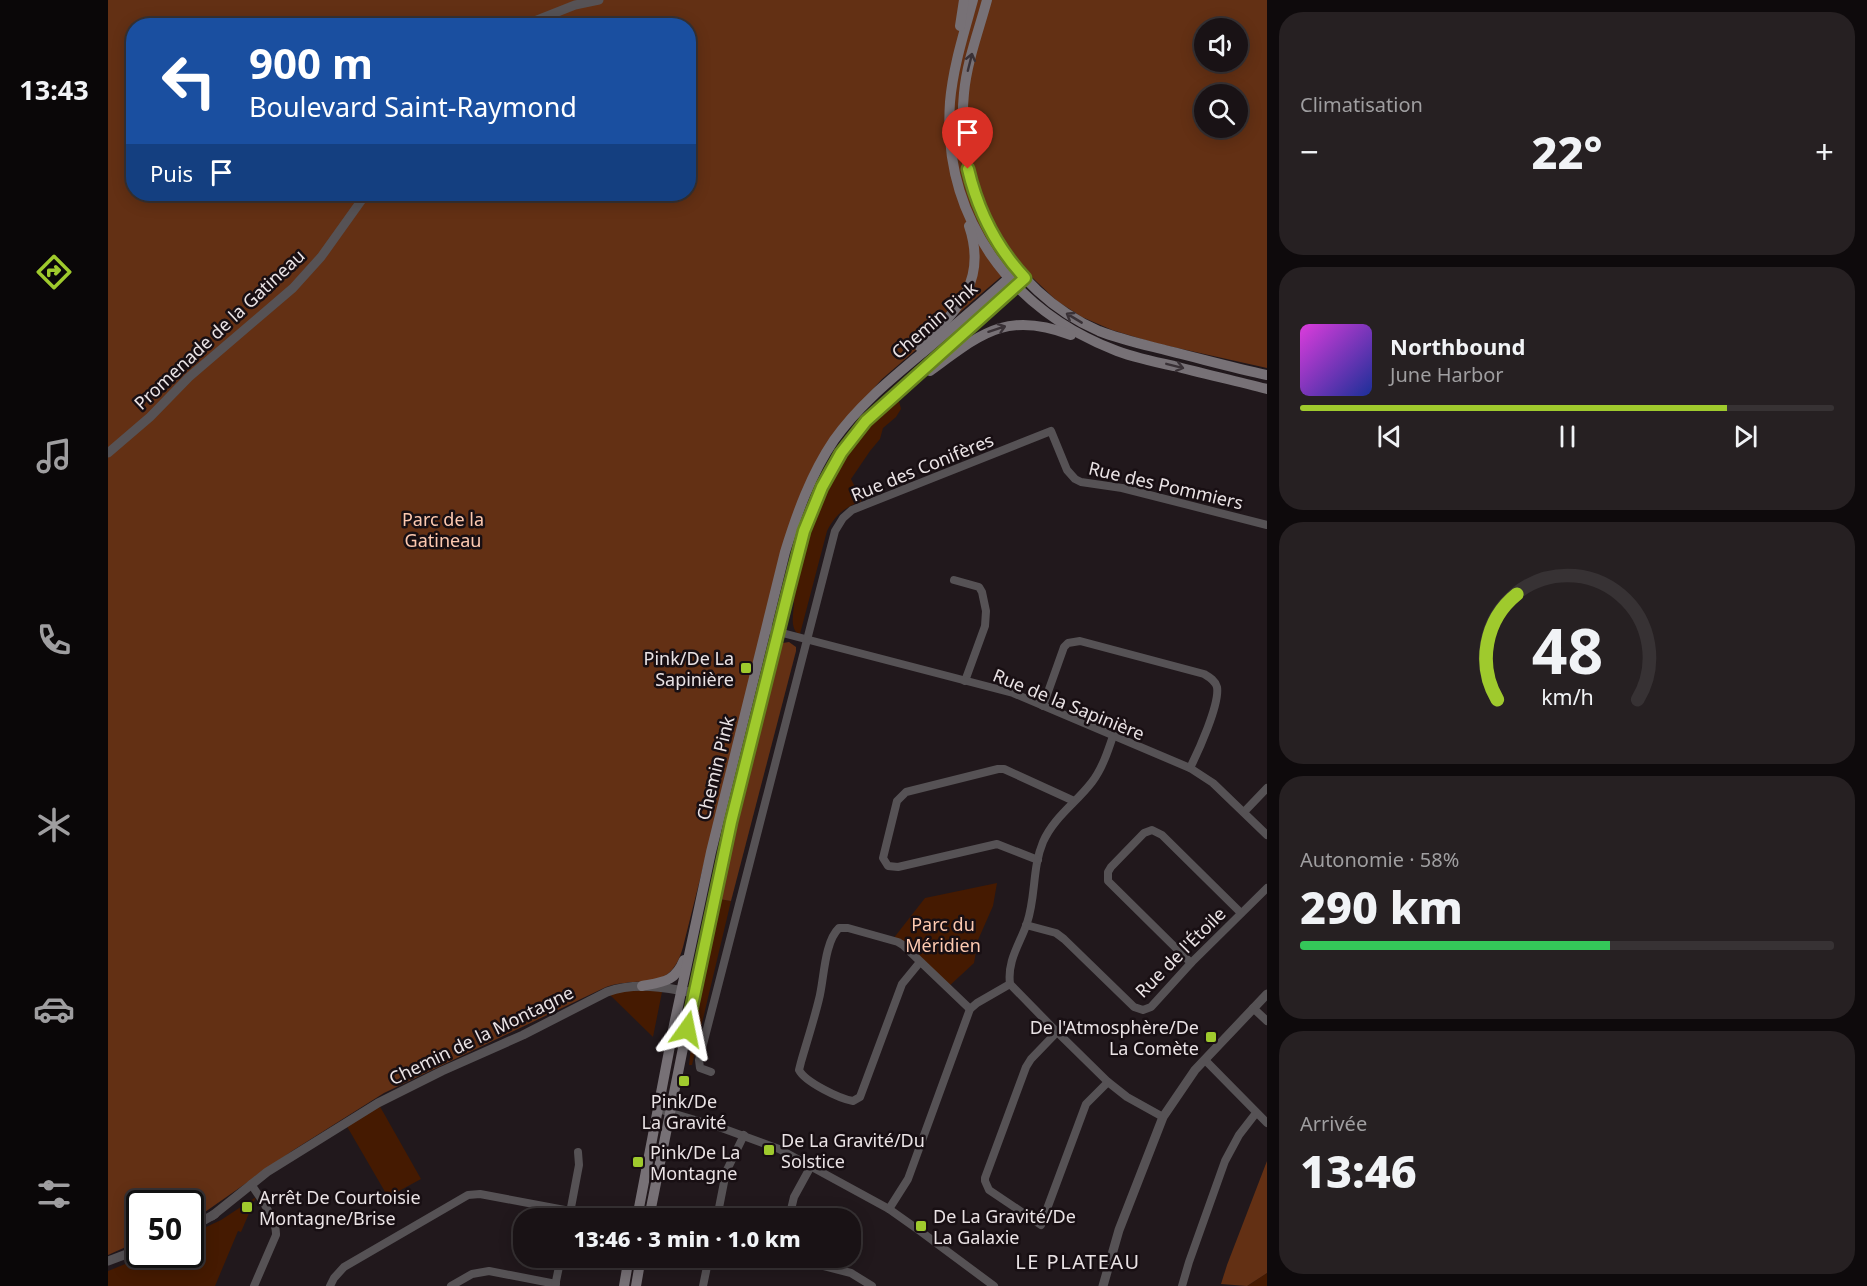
<!DOCTYPE html>
<html lang="fr">
<meta charset="utf-8">
<style>
body{margin:0;font-family:"Noto Sans",sans-serif;background:#262022;color:#f1f3f6;height:100vh;display:flex;flex-direction:column;font-size:22px;white-space:nowrap}
*{box-sizing:border-box;margin:0}
p{font-size:20px;color:#9f9ea0}
.icon{flex:none;width:33px;height:33px;fill:none;stroke:currentColor;stroke-width:2;stroke-linecap:round;stroke-linejoin:round}
.map{position:relative;flex:1;overflow:hidden}
.panel{display:flex;flex-direction:column;gap:12px;padding:12px;background:#0e0a0c;width:600px}
.panel>*{flex:none}
.banner{position:absolute;left:18px;top:18px;width:570px;height:183px;border-radius:24px;box-shadow:0 3px 15px #0003,0 0 0 2px #373234;background:#1a4fa0;color:#fff;overflow:hidden}
.tools{position:absolute;left:1086px;top:18px;display:grid;gap:12px}
.tools a{display:grid;place-items:center;width:54px;height:54px;border-radius:50%;background:#191215;box-shadow:0 3px 15px #0003,0 0 0 2px #373234;font-size:30px}
.speed{position:absolute;left:18px;top:1190px;display:flex;gap:12px;font-size:30px;font-weight:700;text-align:center}
.speed>*{display:grid;place-content:center;width:78px;height:78px;border-radius:50%;background:#191215;box-shadow:0 3px 15px #0003,0 0 0 2px #373234;line-height:1}
.speed .limit{border:3px solid #111;border-radius:9px;background:#fff;color:#111}
.pin{position:absolute;display:grid;place-items:center;width:51px;height:51px;color:#fff;margin:-62px -26px;border-radius:50% 50% 50% 0;rotate:-45deg;box-shadow:0 0 6px #0007}
.pin .icon{rotate:45deg}
.me{position:absolute;width:66px;margin:-33px;rotate:12deg;stroke-linejoin:round;filter:drop-shadow(0 0 4px #0008)}
.turn{display:flex;align-items:center;gap:21px;height:126px;padding:0 24px;font-size:27px}
.turn .icon{width:78px;height:78px;stroke-width:2.5}
.turn b{display:block;font-size:42px;line-height:51px}
.then{display:flex;align-items:center;height:57px;padding:0 24px;background:#0003;gap:12px;font-size:22px}
.big{font-size:45px;font-weight:800;line-height:1.1}
.panel .tile{flex:1;display:flex;flex-direction:column;justify-content:center;gap:9px;min-width:0;padding:0 21px;border-radius:24px;background:#262022}
.panel .dial{align-items:center;gap:0}
.dial svg{height:156px;overflow:visible;fill:none;stroke:#373234;stroke-width:7;stroke-linecap:round;text-anchor:middle}
.dial text{fill:#f1f3f6;stroke:none}
.song{display:flex;align-items:center;gap:18px}
.cover{width:72px;height:72px;border-radius:9px;background:linear-gradient(135deg,hsl(300 70% 55%),hsl(230 70% 35%))}
.played{height:6px;border-radius:3px;background:linear-gradient(90deg,#9fca2d 80%,#373234 80%)}
.keys{display:flex;justify-content:space-around;direction:ltr}
.heat{display:flex;justify-content:space-between;align-items:center;font-size:33px;direction:ltr}
.charge{height:9px;border-radius:4px;background:linear-gradient(90deg,#34c759 58%,#373234 0)}
.trip{position:absolute;left:405px;top:1208px;width:348px;height:60px;border-radius:24px;background:#191215;box-shadow:0 3px 15px #0003,0 0 0 2px #373234;font-weight:800;line-height:60px;text-align:center}
main{display:flex;flex:1;min-height:0}
.tabs{display:flex;flex-direction:column;width:108px;justify-content:space-around;align-items:center;background:#0a0708;color:#9f9ea0}
.tabs .icon{width:42px;height:42px}
.tabs .selected{color:#9fca2d}
.tabs b{font-size:27px;color:#f1f3f6}
.map>svg:first-child{display:block}
.green{fill:#451a01}
.forest{fill:#633014;fill-rule:evenodd}
.lines{fill:none;stroke-linecap:round;stroke-linejoin:round}
.minor{stroke:#565255;stroke-width:8}
.tertiary{stroke:#565255;stroke-width:9}
.secondary{stroke:#777176;stroke-width:10}
.oneway{stroke:#393136}
.route-casing{stroke:#67831d;stroke-width:15}
.route{stroke:#9fca2d;stroke-width:10}
.poi-dot{fill:#9fca2d;stroke:#180f13;stroke-width:2}
.labels{text-anchor:middle;dominant-baseline:central;stroke-width:5;stroke-linejoin:round;paint-order:stroke}
.street-label{font-size:18px;fill:#eae3e5;stroke:#180f13}
.park-label{font-size:18px;fill:#fdc9b0;stroke:#180f13}
.poi-label{font-size:18px;fill:#eae3e5;stroke:#180f13;text-anchor:start}
.neighbourhood-label{font-size:20px;letter-spacing:1.5px;fill:#eae3e5;stroke:#180f13}
</style>
<main>
<nav class="tabs">
<b>13:43</b>
<svg class="icon selected" aria-label="directions" viewBox="0 0 24 24"><path d="M12 3l9 9-9 9-9-9zM9 14v-3h6M13 9l2 2-2 2"/></svg>
<svg class="icon" aria-label="music" viewBox="0 0 24 24"><path d="M9 18V5l10-2v13"/><circle cx="6" cy="18" r="3"/><circle cx="16" cy="16" r="3"/></svg>
<svg class="icon" aria-label="phone" viewBox="0 0 24 24"><path d="M5 4h4l2 5-3 2q2 4 5 5l2-3 5 2v4C11 20 4 13 5 4z"/></svg>
<svg class="icon" aria-label="climate" viewBox="0 0 24 24"><path d="M12 3v18M4 7l16 10M4 17L20 7"/></svg>
<svg class="icon" aria-label="car" viewBox="0 0 24 24"><path d="M5 17H2v-5l4-1 3-4h7l3 4 3 1v5h-3M9 17h6M6 11h13"/><circle cx="7" cy="17" r="2"/><circle cx="17" cy="17" r="2"/></svg>
<svg class="icon" aria-label="filters" viewBox="0 0 24 24"><path d="M4 7h16M4 17h16"/><circle cx="9" cy="7" r="2"/><circle cx="15" cy="17" r="2"/></svg>
</nav>
<div class="map">
<svg width="1159" height="1286" viewBox="0 0 1159 1286">
<rect width="100%" height="100%" fill="#21181c"/>
<g class="green">
<path d="M791,401l2,8 -5,8 -13,11 -3,11 -10,12 -19,28 11,22c-17,6 -27,14 -35,30l-27,103 -4,-2c-6,-8 -2,-21 -2,-31 1,-16 5,-31 8,-46 16,-63 44,-114 97,-154z"/>
<polygon points="889,883 885,906 870,940 866,963 839,988 785,939 817,898"/>
<polygon points="611,899 623,901 584,1065 581,1065 586,1023"/>
<polygon points="555,987 545,1037 499,992"/>
<polygon points="270,1103 313,1179 280,1197 237,1123"/>
<polygon points="148,1197 133,1232 130,1231 107,1286 0,1286 0,1271 42,1254 82,1254 83,1234 113,1220"/>
<polygon points="1159,1273 1159,1286 1139,1286"/>
</g>
<g class="forest">
<path d="M0,0h1159v368l-112,-25 -43,-13 -30,-13 -25,-16 -40,-38 -135,116 -44,49 -56,124 -99,395c-13,47 -42,28 -77,40l-222,106 -92,58 -87,61 -14,7 -1,-16h-50l-1,38 -31,14zM26,26h554v168h-554zM1096,28h34v34h-34zM1096,94h34v34h-34z"/>
<polygon points="681,642 688,647 688,651 623,901 611,899 673,648 675,643"/>
<polygon points="1159,1161 1159,1273 1139,1286 1113,1284 1119,1265"/>
</g>
<g class="lines">
<g class="minor">
<polyline points="846,580 871,587 874,592 878,611 877,626 857,681"/>
<polyline points="659,629 905,693 1082,768 1105,783 1159,835"/>
<path d="M935,706l21,-59 4,-4 12,-2 124,33c5,3 11,6 13,13 3,17 -19,65 -27,81"/>
<path d="M1005,736c-5,15 -11,33 -21,46 -16,21 -38,35 -49,60 -11,26 -7,55 -16,81 -7,21 -20,37 -17,61l42,43 56,55 19,15 36,20"/>
<polyline points="1136,812 1159,788"/>
<polyline points="930,860 889,844 790,867 780,866 775,858 789,801 798,792 890,769 896,769 966,801"/>
<polyline points="918,925 948,933 956,939 1026,1007 1035,1010 1043,1007 1083,963 1159,888"/>
<path d="M812,962l-18,22 -42,113 -7,4c-13,-2 -48,-19 -54,-31l2,-8c6,-21 13,-42 18,-63 5,-18 5,-57 20,-71h9l50,14 5,3 67,64"/>
<polyline points="1083,963 1000,881 1000,872 1003,867 1036,833 1044,830 1054,835 1133,913"/>
<polyline points="1145,1008 1159,1021"/>
<polyline points="949,1032 923,1059 918,1067 877,1178 877,1181 881,1190 933,1225 978,1104 1000,1082"/>
<polyline points="1097,1060 1159,1123"/>
<polyline points="603,1072 592,1068 591,1060 727,531 735,518 744,510 943,431 959,470 967,479 973,482 1014,488 1159,525"/>
<polyline points="550,1109 611,1127 671,1149 781,1209 812,1231 886,1286"/>
<path d="M143,1184c8,12 26,36 25,51l-22,51"/>
<polyline points="781,1209 800,1179 862,1009 869,1003 902,984"/>
<polyline points="461,1218 471,1165 470,1152"/>
<polyline points="609,1218 618,1172 636,1135"/>
<polyline points="681,1218 686,1197 703,1166"/>
<polyline points="680,1257 743,1273 764,1286"/>
<polyline points="222,1286 226,1278 236,1267 360,1195 372,1194 462,1211"/>
<polyline points="343,1286 364,1274 381,1271 448,1284"/>
<polyline points="447,1286 453,1257"/>
<polyline points="595,1286 601,1257"/>
<polyline points="1074,1286 1081,1262 1117,1161 1131,1135 1148,1113"/>
</g>
<g class="tertiary">
<polyline points="414,26 467,5 491,0"/>
<polyline points="0,453 42,417 81,377 185,288 213,257 258,194"/>
<path d="M104,1216l55,-44 111,-69 64,-32 81,-36 84,-43c28,-10 58,-5 87,1"/>
<polyline points="82,1228 107,1214"/>
<polyline points="0,1261 32,1249"/>
<polyline points="995,1286 1011,1230 1055,1117 1087,1070 1159,994"/>
</g>
<g class="secondary">
<path d="M865,0c-9,33 -20,67 -23,102 -8,115 61,209 167,249 19,7 38,11 57,15 31,8 62,15 93,23"/>
<path d="M879,0c-8,30 -20,61 -23,93 -10,99 43,198 135,238 23,9 47,14 70,20 33,8 65,17 98,24"/>
<polyline points="852,26 856,0"/>
<path d="M812,347c37,-37 68,-65 49,-121"/>
<path d="M822,371c51,-37 76,-61 141,-36"/>
<path d="M534,986c21,-4 33,-4 42,-26"/>
<path d="M529,1218l37,-193 37,-173 74,-300c12,-39 26,-78 49,-112 24,-34 56,-60 87,-86 33,-28 65,-55 97,-84"/>
<polyline points="541,1218 584,1003 623,822 681,589 700,519 722,471 750,430 787,394 917,278"/>
<polyline points="516,1286 521,1257"/>
<polyline points="528,1286 533,1257"/>
</g>
</g>
<defs><path id="oneway-shaft" d="M-6 0H5M1.5-3L5.5 0L1.5 3" fill="none" stroke-width="1.6" stroke-linecap="round" stroke-linejoin="round" transform="scale(1.5)"/></defs>
<g class="oneway">
<use href="#oneway-shaft" transform="translate(862 62) rotate(-76)"/>
<use href="#oneway-shaft" transform="translate(966 318) rotate(-149)"/>
<use href="#oneway-shaft" transform="translate(889 329) rotate(-18)"/>
<use href="#oneway-shaft" transform="translate(1067 366) rotate(14)"/>
</g>
<g class="lines">
<defs>
<path id="route" d="M579,1029l44,-207 58,-233 15,-58 18,-44 19,-34 25,-32 159,-143c-29,-31 -47,-67 -57,-109"/>
</defs>
<use href="#route" class="route-casing"/>
<use href="#route" class="route"/>
</g>
<g class="poi-dot">
<rect x="632" y="662" width="12" height="12" rx="3"/>
<rect x="1097" y="1031" width="12" height="12" rx="3"/>
<rect x="570" y="1075" width="12" height="12" rx="3"/>
<rect x="655" y="1144" width="12" height="12" rx="3"/>
<rect x="524" y="1156" width="12" height="12" rx="3"/>
<rect x="133" y="1201" width="12" height="12" rx="3"/>
<rect x="807" y="1220" width="12" height="12" rx="3"/>
</g>
<g class="labels">
<g class="street-label">
<text transform="translate(826 320) rotate(-41)">Chemin Pink</text>
<text transform="translate(111 329) rotate(-43)">Promenade de la Gatineau</text>
<text transform="translate(814 467) rotate(-22)">Rue des Conifères</text>
<text transform="translate(1058 485) rotate(13)">Rue des Pommiers</text>
<text transform="translate(961 704) rotate(22)">Rue de la Sapinière</text>
<text transform="translate(607 768) rotate(-76)">Chemin Pink</text>
<text transform="translate(1072 952) rotate(-45)">Rue de l'Étoile</text>
<text transform="translate(373 1035) rotate(-26)">Chemin de la Montagne</text>
</g>
<g class="park-label">
<text x="335" y="519">Parc de la<tspan x="335" dy="21">Gatineau</tspan></text>
<text x="835" y="924">Parc du<tspan x="835" dy="21">Méridien</tspan></text>
</g>
<g class="poi-label">
<text x="626" y="658" text-anchor="end">Pink/De La<tspan x="626" dy="21">Sapinière</tspan></text>
<text x="1091" y="1027" text-anchor="end">De l'Atmosphère/De<tspan x="1091" dy="21">La Comète</tspan></text>
<text x="576" y="1101" text-anchor="middle">Pink/De<tspan x="576" dy="21">La Gravité</tspan></text>
<text x="673" y="1140">De La Gravité/Du<tspan x="673" dy="21">Solstice</tspan></text>
<text x="542" y="1152">Pink/De La<tspan x="542" dy="21">Montagne</tspan></text>
<text x="151" y="1197">Arrêt De Courtoisie<tspan x="151" dy="21">Montagne/Brise</tspan></text>
<text x="825" y="1216">De La Gravité/De<tspan x="825" dy="21">La Galaxie</tspan></text>
</g>
<g class="neighbourhood-label">
<text x="970" y="1261">LE PLATEAU</text>
</g>
</g>
</svg>
<div class="tools">
<a><svg class="icon" aria-label="sound" viewBox="0 0 24 24"><path d="M4 9h4l5-4v14l-5-4H4zM17 9q2 3 0 6"/></svg></a>
<a><svg class="icon" aria-label="search" viewBox="0 0 24 24"><circle cx="10" cy="10" r="6"/><path d="M15 15l6 6"/></svg></a>
</div>
<div class="speed"><div class="limit">50</div></div>
<div class="pin" style="left:860px;top:169px;background:#d93025"><svg class="icon" aria-label="arrive" viewBox="0 0 24 24"><path d="M6 21V4h12l-3 4 3 4H6"/></svg></div>
<svg class="me" style="left:579px;top:1029px" viewBox="-20 -20 40 40"><path d="M0-17L14 15 0 8-14 15z" fill="#9fca2d" stroke="#fff" stroke-width="4"/></svg>
<div class="trip">13:46 · 3 min · 1.0 km</div>
<div class="banner">
<div class="turn"><svg class="icon" aria-label="left" viewBox="0 0 24 24"><path d="M17 20v-9H6M10 6l-5 5 5 5"/></svg><div><b>900 m</b>Boulevard Saint-Raymond</div></div>
<div class="then">Puis<svg class="icon" aria-label="arrive" viewBox="0 0 24 24"><path d="M6 21V4h12l-3 4 3 4H6"/></svg></div>
</div>
</div>
<section class="panel">
<div class="tile"><p>Climatisation</p>
<div class="heat"><a>−</a><b class="big">22°</b><a>+</a></div>
</div>
<div class="tile">
<div class="song"><i class="cover"></i><div><b>Northbound</b><p>June Harbor</p></div></div>
<div class="played"></div>
<div class="keys"><svg class="icon" aria-label="previous" viewBox="0 0 24 24"><path d="M18 5L8 12l10 7zM5 5v14"/></svg><svg class="icon" aria-label="pause" viewBox="0 0 24 24"><path d="M8 5v14M16 5v14"/></svg><svg class="icon" aria-label="next" viewBox="0 0 24 24"><path d="M6 5l10 7-10 7zM19 5v14"/></svg></div>
</div>
<div class="tile dial"><svg viewBox="0 0 100 80">
<path d="M14 69A42 42 0 1 1 86 69"/>
<path d="M14 69A42 42 0 0 1 24 15" stroke="#9fca2d"/>
<text x="50" y="56" font-size="32" font-weight="700">48</text>
<text x="50" y="72" font-size="11">km/h</text>
</svg></div>
<div class="tile"><p>Autonomie · 58%</p><b class="big">290 km</b><div class="charge"></div></div>
<div class="tile"><p>Arrivée</p><b class="big">13:46</b></div>
</section>
</main>
